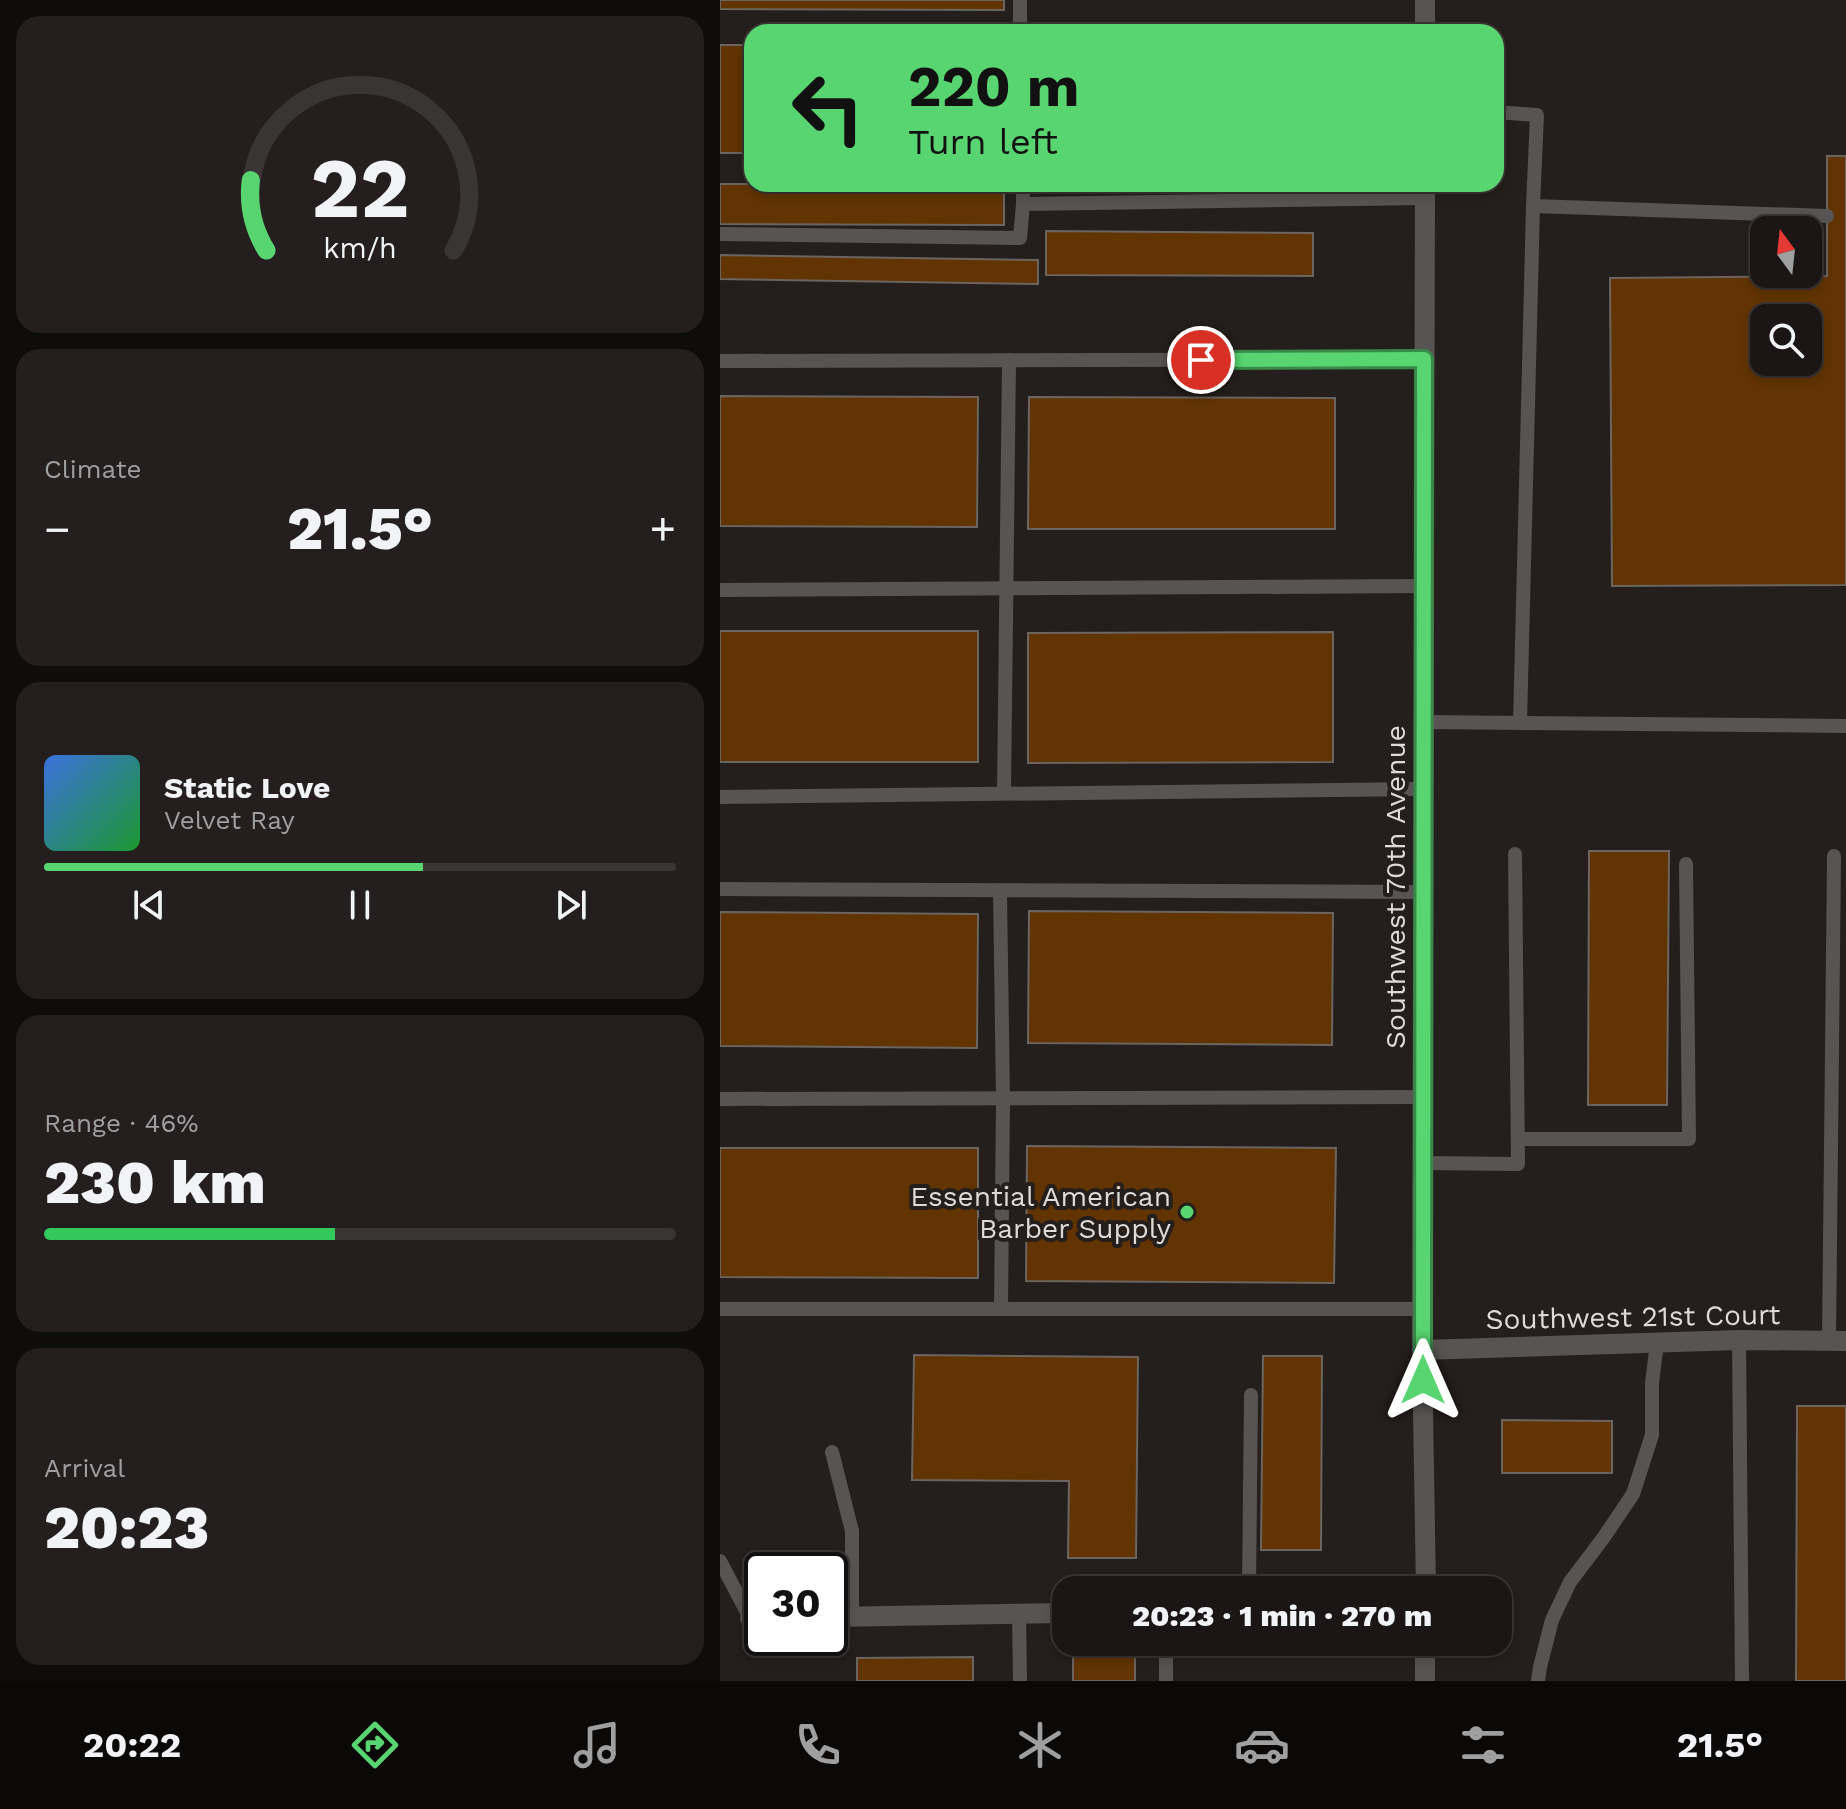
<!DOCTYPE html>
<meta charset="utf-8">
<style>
body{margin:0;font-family:"Work Sans",sans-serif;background:#241f1e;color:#f1f3f6;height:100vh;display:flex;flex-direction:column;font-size:30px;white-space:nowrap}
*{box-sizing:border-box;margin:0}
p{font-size:26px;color:#a09fa0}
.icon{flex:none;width:44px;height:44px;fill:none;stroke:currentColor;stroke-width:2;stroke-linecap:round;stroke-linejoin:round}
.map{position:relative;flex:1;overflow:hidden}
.details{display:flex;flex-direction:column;gap:16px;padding:16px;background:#0f0c0c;width:720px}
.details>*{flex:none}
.banner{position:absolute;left:24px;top:24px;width:760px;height:168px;border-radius:24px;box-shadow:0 4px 12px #0003,0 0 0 2px #393534;background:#58d570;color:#111;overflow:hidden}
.needle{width:52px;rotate:345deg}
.fabs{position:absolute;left:1030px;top:216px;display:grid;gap:16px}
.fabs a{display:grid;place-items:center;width:72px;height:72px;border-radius:16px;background:#1b1615;box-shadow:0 4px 12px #0003,0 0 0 2px #393534;font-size:40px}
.speed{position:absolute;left:24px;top:1552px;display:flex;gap:16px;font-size:40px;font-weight:700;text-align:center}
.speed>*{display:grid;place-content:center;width:104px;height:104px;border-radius:50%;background:#1b1615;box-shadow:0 4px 12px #0003,0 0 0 2px #393534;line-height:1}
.speed .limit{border:4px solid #111;border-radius:12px;background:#fff;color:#111}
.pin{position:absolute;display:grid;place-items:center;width:68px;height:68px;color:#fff;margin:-34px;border:4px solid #fff;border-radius:50%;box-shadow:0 2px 8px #0007}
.me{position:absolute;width:88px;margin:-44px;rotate:0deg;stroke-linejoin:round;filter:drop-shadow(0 0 6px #0008)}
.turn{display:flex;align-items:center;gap:28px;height:168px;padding:0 32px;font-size:36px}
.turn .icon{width:104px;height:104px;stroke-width:2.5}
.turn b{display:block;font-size:56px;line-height:68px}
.big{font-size:60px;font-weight:800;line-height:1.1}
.details .tile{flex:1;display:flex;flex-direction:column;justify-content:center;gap:12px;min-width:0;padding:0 28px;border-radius:24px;background:#241f1e}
.details .dial{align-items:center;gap:0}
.dial svg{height:208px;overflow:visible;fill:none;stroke:#393534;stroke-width:7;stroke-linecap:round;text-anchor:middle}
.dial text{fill:#f1f3f6;stroke:none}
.song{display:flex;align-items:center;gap:24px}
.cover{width:96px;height:96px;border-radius:12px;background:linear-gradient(135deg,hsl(220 70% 55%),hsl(130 70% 35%))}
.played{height:8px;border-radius:4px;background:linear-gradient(90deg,#58d570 60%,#393534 60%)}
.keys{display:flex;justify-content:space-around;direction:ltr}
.heat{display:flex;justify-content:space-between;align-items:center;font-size:44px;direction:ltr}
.charge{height:12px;border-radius:6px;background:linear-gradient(90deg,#34c759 46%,#393534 0)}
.trip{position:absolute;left:332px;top:1576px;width:460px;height:80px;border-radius:24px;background:#1b1615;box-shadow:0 4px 12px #0003,0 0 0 2px #393534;font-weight:800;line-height:80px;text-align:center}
.dock{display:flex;height:128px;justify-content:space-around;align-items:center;background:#0b0908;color:#a09fa0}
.dock .icon{width:56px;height:56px}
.dock .on{color:#58d570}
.dock b{font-size:36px;color:#f1f3f6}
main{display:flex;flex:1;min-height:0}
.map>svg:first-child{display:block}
.building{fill:#623401;stroke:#6a6560;stroke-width:2;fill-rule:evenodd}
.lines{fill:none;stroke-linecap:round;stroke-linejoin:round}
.lane{stroke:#585454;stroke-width:14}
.street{stroke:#585454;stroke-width:20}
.route-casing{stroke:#398a49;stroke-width:20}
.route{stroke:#58d570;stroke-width:14}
.poi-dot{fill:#58d570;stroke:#241e1c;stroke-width:3}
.labels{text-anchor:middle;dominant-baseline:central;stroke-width:8;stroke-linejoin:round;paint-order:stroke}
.street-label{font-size:28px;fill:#dedad8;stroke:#241e1c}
.poi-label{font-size:28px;fill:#dedad8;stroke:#241e1c;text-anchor:end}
</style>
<main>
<section class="details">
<div class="tile dial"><svg viewBox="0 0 100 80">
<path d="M14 69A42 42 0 1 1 86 69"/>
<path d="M14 69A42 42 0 0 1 8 42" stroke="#58d570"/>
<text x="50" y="56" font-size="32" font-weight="700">22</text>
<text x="50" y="72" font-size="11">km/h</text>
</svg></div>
<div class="tile"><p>Climate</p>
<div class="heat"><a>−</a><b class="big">21.5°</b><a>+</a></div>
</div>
<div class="tile">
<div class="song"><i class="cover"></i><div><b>Static Love</b><p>Velvet Ray</p></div></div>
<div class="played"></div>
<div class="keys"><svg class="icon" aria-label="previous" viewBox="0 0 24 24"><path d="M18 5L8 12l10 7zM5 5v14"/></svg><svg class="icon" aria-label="pause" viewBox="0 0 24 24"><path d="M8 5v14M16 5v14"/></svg><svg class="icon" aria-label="next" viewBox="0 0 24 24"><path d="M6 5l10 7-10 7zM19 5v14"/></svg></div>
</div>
<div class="tile"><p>Range · 46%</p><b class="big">230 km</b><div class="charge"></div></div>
<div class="tile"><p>Arrival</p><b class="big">20:23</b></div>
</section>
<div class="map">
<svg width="1126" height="1681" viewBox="0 0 1126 1681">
<rect width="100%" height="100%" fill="#241e1c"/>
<g class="building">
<polygon points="0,0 284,0 284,10 0,9"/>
<rect x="0" y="45" width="32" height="108"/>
<path d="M1107,156h19v429l-234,1 -2,-308 217,-2zM1044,318h44v44h-44z"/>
<polygon points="0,184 284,184 284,225 0,224"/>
<polygon points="326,231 593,233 593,276 326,275"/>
<polygon points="0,255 318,260 318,284 0,279"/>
<polygon points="0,396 258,397 257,527 0,526"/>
<polygon points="309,397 615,398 615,529 308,529"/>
<rect x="0" y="631" width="258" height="131"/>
<polygon points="613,632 613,762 308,763 308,633"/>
<polygon points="869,851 949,851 947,1105 868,1105"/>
<polygon points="309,911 613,913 612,1045 308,1043"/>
<polygon points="0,912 258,914 257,1048 0,1046"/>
<polygon points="307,1146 616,1148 614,1283 306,1281"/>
<polygon points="0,1148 258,1148 258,1278 0,1277"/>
<polygon points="194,1355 418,1357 416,1558 348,1558 349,1481 192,1480"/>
<polygon points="543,1356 602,1356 601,1550 541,1550"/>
<polygon points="1077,1406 1126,1406 1126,1681 1076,1681"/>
<polygon points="782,1420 892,1421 892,1473 782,1473"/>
<polygon points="415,1653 415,1681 353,1681 353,1654"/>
<polygon points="253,1657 253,1681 137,1681 137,1658"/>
</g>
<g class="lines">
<g class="lane">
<polyline points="300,0 300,32"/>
<polyline points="776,112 817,115 813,206 800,723"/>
<polyline points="303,204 705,198"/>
<polyline points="813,206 1107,216"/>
<polyline points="0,234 300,238 303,204 303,184"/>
<polyline points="0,361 704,359"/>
<polyline points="0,590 704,586"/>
<polyline points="704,722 1126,726"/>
<polyline points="284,793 289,360"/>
<polyline points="0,797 704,789"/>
<polyline points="0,889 704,892"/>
<polyline points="280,890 283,1099 281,1309"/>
<polyline points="0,1099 703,1097"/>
<polyline points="798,1139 969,1139 966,864"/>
<polyline points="703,1163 798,1164 795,854"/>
<polyline points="0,1309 702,1309"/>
<polyline points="1019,1340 1022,1681"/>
<polyline points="1109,1341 1114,856"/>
<polyline points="112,1452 132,1531 132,1617"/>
<polyline points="0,1561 30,1618"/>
<polyline points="529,1590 531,1395"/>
<polyline points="299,1614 300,1681"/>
<polyline points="446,1642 446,1681"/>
<polyline points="818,1681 820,1667 832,1620 850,1582 884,1537 913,1494 932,1435 932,1383 937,1343"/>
</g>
<g class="street">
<polyline points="705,32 705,0"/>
<polyline points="705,184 702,1350 706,1590"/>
<polyline points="702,1350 1019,1340 1126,1341"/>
<polyline points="110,1617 346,1613"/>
<polyline points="30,1618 42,1618"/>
<polyline points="705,1681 705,1642"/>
</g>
</g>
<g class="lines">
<defs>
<polyline id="route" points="481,360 704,359 703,1380"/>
</defs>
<use href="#route" class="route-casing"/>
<use href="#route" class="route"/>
</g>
<circle class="poi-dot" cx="467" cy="1212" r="8"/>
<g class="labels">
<g class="street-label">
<text transform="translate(675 887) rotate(-90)">Southwest 70th Avenue</text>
<text transform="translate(913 1317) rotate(-1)">Southwest 21st Court</text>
</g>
<g class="poi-label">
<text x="451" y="1196">Essential American<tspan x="451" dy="32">Barber Supply</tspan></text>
</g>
</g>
</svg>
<div class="fabs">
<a><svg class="needle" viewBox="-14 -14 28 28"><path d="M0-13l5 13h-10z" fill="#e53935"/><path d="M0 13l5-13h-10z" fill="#a09fa0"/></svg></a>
<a><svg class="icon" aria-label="search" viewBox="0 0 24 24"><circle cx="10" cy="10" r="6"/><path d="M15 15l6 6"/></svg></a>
</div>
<div class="speed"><div class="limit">30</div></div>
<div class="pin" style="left:481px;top:360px;background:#d93025"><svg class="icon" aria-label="arrive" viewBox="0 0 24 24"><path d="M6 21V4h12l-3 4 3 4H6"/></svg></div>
<svg class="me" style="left:703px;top:1380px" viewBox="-20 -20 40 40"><path d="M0-17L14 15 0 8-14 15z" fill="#58d570" stroke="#fff" stroke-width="4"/></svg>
<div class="trip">20:23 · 1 min · 270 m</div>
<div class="banner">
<div class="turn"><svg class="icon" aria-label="left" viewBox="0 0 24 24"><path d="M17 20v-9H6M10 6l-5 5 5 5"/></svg><div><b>220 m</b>Turn left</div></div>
</div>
</div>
</main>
<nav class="dock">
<b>20:22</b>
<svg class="icon on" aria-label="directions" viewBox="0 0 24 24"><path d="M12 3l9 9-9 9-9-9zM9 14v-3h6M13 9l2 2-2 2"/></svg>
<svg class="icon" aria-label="music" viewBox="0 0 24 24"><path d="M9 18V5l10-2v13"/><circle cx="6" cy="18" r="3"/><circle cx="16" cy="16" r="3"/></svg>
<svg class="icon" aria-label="phone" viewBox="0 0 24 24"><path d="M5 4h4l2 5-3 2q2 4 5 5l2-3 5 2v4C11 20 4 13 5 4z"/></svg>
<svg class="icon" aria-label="climate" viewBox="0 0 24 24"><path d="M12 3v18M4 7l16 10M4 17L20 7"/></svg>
<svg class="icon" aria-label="car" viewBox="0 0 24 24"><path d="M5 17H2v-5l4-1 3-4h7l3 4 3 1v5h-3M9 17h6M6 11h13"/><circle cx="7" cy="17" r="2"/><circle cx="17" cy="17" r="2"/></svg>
<svg class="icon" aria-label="filters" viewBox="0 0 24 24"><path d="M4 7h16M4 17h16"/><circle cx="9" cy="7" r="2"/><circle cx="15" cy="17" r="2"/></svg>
<b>21.5°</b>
</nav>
